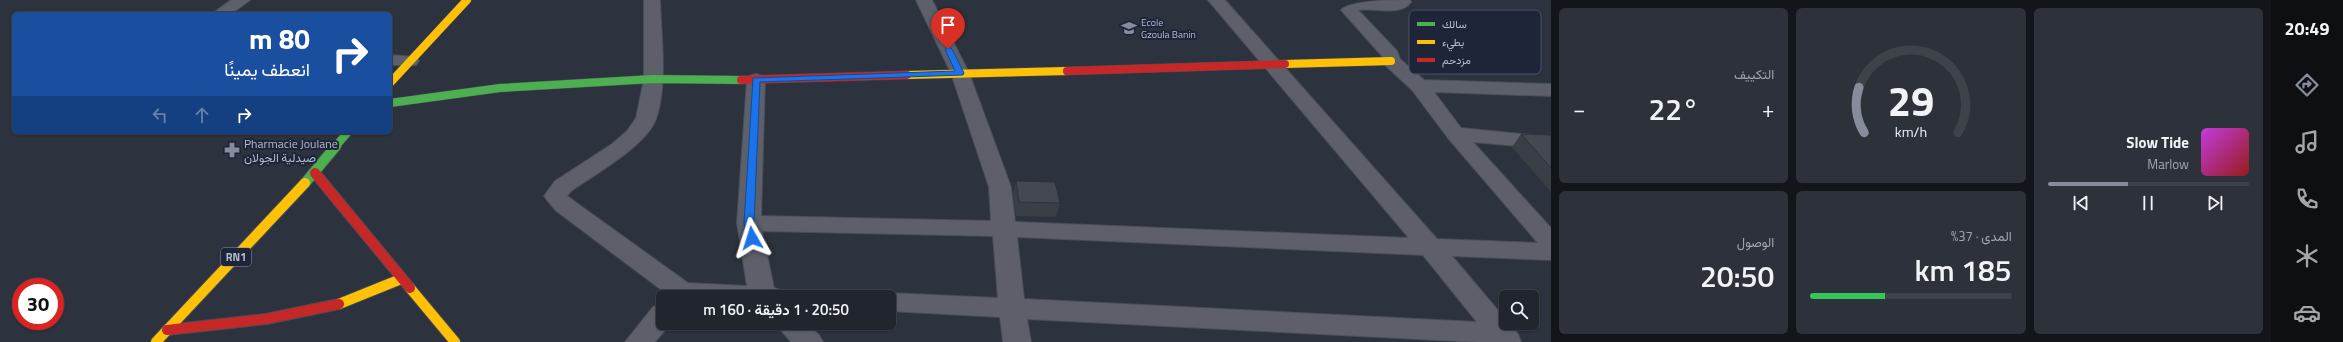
<!DOCTYPE html>
<html lang="ar">
<meta charset="utf-8">
<style>
body{margin:0;font-family:"Titillium Web",Vazirmatn,sans-serif;background:#2d323a;color:#f1f3f6;direction:rtl;height:100vh;display:flex;flex-direction:column;font-size:15px;white-space:nowrap}
*{box-sizing:border-box;margin:0}
p{font-size:13px;color:#a2a5aa}
.icon{flex:none;width:22px;height:22px;fill:none;stroke:currentColor;stroke-width:2;stroke-linecap:round;stroke-linejoin:round}
.map{position:relative;flex:1;overflow:hidden;direction:ltr}
.side{display:flex;flex-direction:column;gap:8px;padding:8px;background:#121519;width:720px}
.side>*{flex:none}
.hud{position:absolute;left:12px;top:12px;width:380px;height:122px;border-radius:6px;box-shadow:0 1px 3px #0004,0 0 0 1px #3e434a;direction:rtl;background:#1a4fa0;color:#fff;overflow:hidden}
.buttons{position:absolute;left:1499px;top:290px;display:grid;gap:8px}
.buttons a{display:grid;place-items:center;width:40px;height:40px;border-radius:6px;background:#21262e;box-shadow:0 1px 3px #0004,0 0 0 1px #3e434a;font-size:20px}
.speed{position:absolute;left:12px;top:278px;display:flex;gap:8px;font-size:20px;font-weight:700;text-align:center}
.speed>*{display:grid;place-content:center;width:52px;height:52px;border-radius:50%;background:#21262e;box-shadow:0 1px 3px #0004,0 0 0 1px #3e434a;line-height:1}
.speed .limit{border:6px solid #d22;background:#fff;color:#111}
.pin{position:absolute;display:grid;place-items:center;width:34px;height:34px;color:#fff;margin:-41px -17px;border-radius:50% 50% 50% 0;rotate:-45deg;box-shadow:0 0 4px #0007}
.pin .icon{rotate:45deg}
.me{position:absolute;width:44px;margin:-22px;rotate:354deg;stroke-linejoin:round;filter:drop-shadow(0 0 3px #0008)}
.turn{display:flex;align-items:center;gap:14px;height:84px;padding:0 16px;font-size:18px}
.turn .icon{width:52px;height:52px;stroke-width:2.5}
.turn b{display:block;font-size:28px;line-height:34px}
.lanes{display:flex;align-items:center;height:38px;padding:0 16px;background:#0003;justify-content:center;gap:20px;direction:ltr}
.lanes .off{opacity:.35}
.big{font-size:30px;font-weight:600;line-height:1.1}
.side .card{flex:1;display:flex;flex-direction:column;justify-content:center;gap:6px;min-width:0;padding:0 14px;border-radius:6px;background:#2d323a}
.side .dial{align-items:center;gap:0}
.dial svg{height:104px;overflow:visible;fill:none;stroke:#3e434a;stroke-width:7;stroke-linecap:round;text-anchor:middle}
.dial text{fill:#f1f3f6;stroke:none}
.song{display:flex;align-items:center;gap:12px}
.cover{width:48px;height:48px;border-radius:6px;background:linear-gradient(135deg,hsl(290 70% 55%),hsl(0 70% 35%))}
.played{height:4px;border-radius:2px;background:linear-gradient(90deg,#868c9b 40%,#3e434a 40%)}
.keys{display:flex;justify-content:space-around;direction:ltr}
.heat{display:flex;justify-content:space-between;align-items:center;font-size:22px;direction:ltr}
.charge{height:6px;border-radius:3px;background:linear-gradient(90deg,#34c759 37%,#3e434a 0)}
.side .tiles{flex:1;display:grid;gap:8px;grid-template-columns:repeat(3,1fr)}
.card:first-child{grid-row:span 2}
.trip{position:absolute;left:656px;top:290px;width:240px;height:40px;border-radius:6px;background:#21262e;box-shadow:0 1px 3px #0004,0 0 0 1px #3e434a;font-weight:600;line-height:40px;text-align:center;direction:rtl}
main{display:flex;flex:1;min-height:0}
.tab-bar{display:flex;flex-direction:column;width:72px;justify-content:space-around;align-items:center;background:#0d0f12;color:#a2a5aa}
.tab-bar .icon{width:28px;height:28px}
.tab-bar .selected{color:#868c9b}
.tab-bar b{font-size:18px;color:#f1f3f6}
.map>svg:first-child{display:block}
.lines{fill:none;stroke-linecap:round;stroke-linejoin:round}
.street-casing{stroke:#494d56;stroke-width:2}
.fast-far1-casing{stroke:#494d56;stroke-width:9}
.fast-casing{stroke:#494d56;stroke-width:12}
.slow-far1-casing{stroke:#494d56;stroke-width:9}
.slow-casing{stroke:#494d56;stroke-width:12}
.jam-far1-casing{stroke:#494d56;stroke-width:9}
.jam-casing{stroke:#494d56;stroke-width:12}
.street{fill:#5d606a;fill-rule:evenodd}
.fast-far1{stroke:#4caf50;stroke-width:8}
.fast{stroke:#4caf50;stroke-width:10}
.slow-far1{stroke:#ffc107;stroke-width:8}
.slow{stroke:#ffc107;stroke-width:10}
.jam-far1{stroke:#c62828;stroke-width:8}
.jam{stroke:#c62828;stroke-width:10}
.wall{fill:#3a3e47}
.building{fill:#444853;stroke:#30323a}
.route{fill:#1a73e8;stroke:#114b97}
.labels{text-anchor:middle;dominant-baseline:central;stroke-width:4;stroke-linejoin:round;paint-order:stroke}
.far-poi-label{font-size:10px;fill:#b7bccd;stroke:#1e2539;text-anchor:start}
.shield{fill:#1e2539;stroke:#898fa1;stroke-width:1}
.shield-label{font-size:11px;font-weight:bold;fill:#b7bccd}
.poi-label{font-size:12px;fill:#b7bccd;stroke:#1e2539;text-anchor:start}
.key{fill:#1e2539;stroke:#4c5265;stroke-width:1}
.key-label{font-size:11px;fill:#b7bccd}
</style>
<main>
<nav class="tab-bar">
<b>20:49</b>
<svg class="icon selected" aria-label="directions" viewBox="0 0 24 24"><path d="M12 3l9 9-9 9-9-9zM9 14v-3h6M13 9l2 2-2 2"/></svg>
<svg class="icon" aria-label="music" viewBox="0 0 24 24"><path d="M9 18V5l10-2v13"/><circle cx="6" cy="18" r="3"/><circle cx="16" cy="16" r="3"/></svg>
<svg class="icon" aria-label="phone" viewBox="0 0 24 24"><path d="M5 4h4l2 5-3 2q2 4 5 5l2-3 5 2v4C11 20 4 13 5 4z"/></svg>
<svg class="icon" aria-label="climate" viewBox="0 0 24 24"><path d="M12 3v18M4 7l16 10M4 17L20 7"/></svg>
<svg class="icon" aria-label="car" viewBox="0 0 24 24"><path d="M5 17H2v-5l4-1 3-4h7l3 4 3 1v5h-3M9 17h6M6 11h13"/><circle cx="7" cy="17" r="2"/><circle cx="17" cy="17" r="2"/></svg>
</nav>
<section class="side">
<div class="tiles">
<div class="card">
<div class="song"><i class="cover"></i><div><b>Slow Tide</b><p>Marlow</p></div></div>
<div class="played"></div>
<div class="keys"><svg class="icon" aria-label="previous" viewBox="0 0 24 24"><path d="M18 5L8 12l10 7zM5 5v14"/></svg><svg class="icon" aria-label="pause" viewBox="0 0 24 24"><path d="M8 5v14M16 5v14"/></svg><svg class="icon" aria-label="next" viewBox="0 0 24 24"><path d="M6 5l10 7-10 7zM19 5v14"/></svg></div>
</div>
<div class="card dial"><svg viewBox="0 0 100 80">
<path d="M14 69A42 42 0 1 1 86 69"/>
<path d="M14 69A42 42 0 0 1 10 34" stroke="#868c9b"/>
<text x="50" y="56" font-size="32" font-weight="700">29</text>
<text x="50" y="72" font-size="11">km/h</text>
</svg></div>
<div class="card"><p>التكييف</p>
<div class="heat"><a>−</a><b class="big">22°</b><a>+</a></div>
</div>
<div class="card"><p>المدى · 37%</p><b class="big">185 km</b><div class="charge"></div></div>
<div class="card"><p>الوصول</p><b class="big">20:50</b></div>
</div>
</section>
<div class="map">
<svg width="1551" height="342" viewBox="0 0 1551 342">
<rect width="100%" height="100%" fill="#2c323e"/>
<g class="lines">
<defs>
<g id="street">
<polygon points="231,0 250,0 231,14 212,14"/>
<path d="M644,0h16c1,34 8,86 -4,119 -9,26 -62,56 -85,72l-4,5 121,87 59,3 -10,-63 10,-143 2,-4 7,-2 7,2 2,4 -4,136 230,5 -2,-34 -38,-114 -35,-73h16l37,73 42,114 4,35 394,16 -201,-238h17l212,239 101,4 -90,-105 -36,-48 -27,-25 -3,-9 -41,-46c10,-10 52,-10 69,-10l1,2c-10,15 -37,5 -53,8l39,41 3,8 24,21 127,4v12l-117,-4 27,36 90,9v12l-78,-7 78,86v32l-99,-4 54,64v3h3l9,11 3,8h-45l-449,-23 4,23h-28l-3,-25 -111,-6v-14h-10l10,-4 109,5 -5,-62 -231,-5 12,57 7,2 4,7h-120l2,-3 -112,-84 -11,-14 11,-15 57,-37 15,-13 9,-13 8,-39zM1017,237l406,18 54,67 -453,-23z"/>
<polygon points="390,55 416,57 419,61 416,65 390,65"/>
<polygon points="663,304 663,323 671,323 655,342 625,342 653,307"/>
<polygon points="775,323 806,323 819,335 823,342 791,342"/>
</g>
<g id="fast-far1">
<polyline points="390,103 500,88 653,79 741,80"/>
<polyline points="335,147 348,132"/>
</g>
<polyline id="fast" points="305,183 336,146"/>
<g id="slow-far1">
<polyline points="1285,64 1391,61"/>
<polyline points="907,75 1067,71"/>
<polyline points="390,83 467,0"/>
</g>
<g id="slow">
<polyline points="410,288 455,342"/>
<polyline points="339,304 401,279"/>
<polyline points="156,342 305,183"/>
</g>
<g id="jam-far1">
<polyline points="1067,71 1285,64"/>
<polyline points="741,80 907,75"/>
</g>
<g id="jam">
<polyline points="315,173 410,288"/>
<polyline points="167,330 266,319 339,304"/>
</g>
</defs>
<use href="#street" class="street-casing"/>
<use href="#fast-far1" class="fast-far1-casing"/>
<use href="#fast" class="fast-casing"/>
<use href="#slow-far1" class="slow-far1-casing"/>
<use href="#slow" class="slow-casing"/>
<use href="#jam-far1" class="jam-far1-casing"/>
<use href="#jam" class="jam-casing"/>
<use href="#street" class="street"/>
<use href="#fast-far1" class="fast-far1"/>
<use href="#fast" class="fast"/>
<use href="#slow-far1" class="slow-far1"/>
<use href="#slow" class="slow"/>
<use href="#jam-far1" class="jam-far1"/>
<use href="#jam" class="jam"/>
</g>
<g class="wall">
<polygon points="1521,134 1551,135 1551,192 1512,147"/>
<polygon points="1016,181 1060,203 1056,217 1016,216 1013,195"/>
</g>
<g class="building">
<polygon points="1521,134 1551,135 1551,168"/>
<polygon points="1016,181 1055,182 1060,203 1019,202"/>
</g>
<polygon class="route" points="948,47 952,49 964,73 963,75 760,82 754,223 757,238 752,241 748,240 744,223 753,78 955,71 945,49"/>
<defs>
<symbol id="school-bare" viewBox="-9 -9 18 18"><path d="M0-5L7-2L0 1L-7-2ZM-4 1L0 2.5L4 1V4Q0 6-4 4Z" fill="#868c9b" stroke="#1e2539" stroke-width="2.5" paint-order="stroke"/></symbol>
<symbol id="pharmacy-bare" viewBox="-9 -9 18 18"><path d="M-2-6h4v4h4v4h-4v4h-4v-4h-4v-4h4Z" fill="#868c9b" stroke="#1e2539" stroke-width="2.5" paint-order="stroke"/></symbol>
</defs>
<g fill-rule="evenodd">
<use href="#school-bare" x="1118" y="17" width="22" height="22"/>
<use href="#pharmacy-bare" x="221" y="139" width="22" height="22"/>
</g>
<g class="labels">
<g class="far-poi-label">
<text x="1141" y="22">Ecole<tspan x="1141" dy="12">Gzoula Banin</tspan></text>
</g>
<rect class="shield" x="221" y="248" width="30" height="18" rx="3"/>
<g class="shield-label">
<text x="236" y="257">RN1</text>
</g>
<g class="poi-label">
<text x="244" y="143">Pharmacie Joulane<tspan x="244" dy="14">صيدلية الجولان</tspan></text>
</g>
</g>
<rect x="1409" y="10" width="132" height="64" rx="6" class="key"/>
<rect x="1417" y="22" width="18" height="4" fill="#4caf50"/>
<rect x="1417" y="40" width="18" height="4" fill="#ffc107"/>
<rect x="1417" y="58" width="18" height="4" fill="#c62828"/>
<g class="key-label">
<text x="1442" y="28">سالك</text>
<text x="1442" y="46">بطيء</text>
<text x="1442" y="64">مزدحم</text>
</g>
</svg>
<div class="buttons">
<a><svg class="icon" aria-label="search" viewBox="0 0 24 24"><circle cx="10" cy="10" r="6"/><path d="M15 15l6 6"/></svg></a>
</div>
<div class="speed"><div class="limit">30</div></div>
<div class="pin" style="left:948px;top:49px;background:#d93025"><svg class="icon" aria-label="arrive" viewBox="0 0 24 24"><path d="M6 21V4h12l-3 4 3 4H6"/></svg></div>
<svg class="me" style="left:752px;top:238px" viewBox="-20 -20 40 40"><path d="M0-17L14 15 0 8-14 15z" fill="#1a73e8" stroke="#fff" stroke-width="4"/></svg>
<div class="trip">20:50 · 1 دقيقة · 160 m</div>
<div class="hud">
<div class="turn"><svg class="icon" aria-label="right" viewBox="0 0 24 24"><path d="M7 20v-9h11M14 6l5 5-5 5"/></svg><div><b>80 m</b>انعطف يمينًا</div></div>
<div class="lanes"><svg class="icon off" aria-label="left" viewBox="0 0 24 24"><path d="M17 20v-9H6M10 6l-5 5 5 5"/></svg><svg class="icon off" aria-label="ahead" viewBox="0 0 24 24"><path d="M12 20V5M6 11l6-6 6 6"/></svg><svg class="icon" aria-label="right" viewBox="0 0 24 24"><path d="M7 20v-9h11M14 6l5 5-5 5"/></svg></div>
</div>
</div>
</main>
